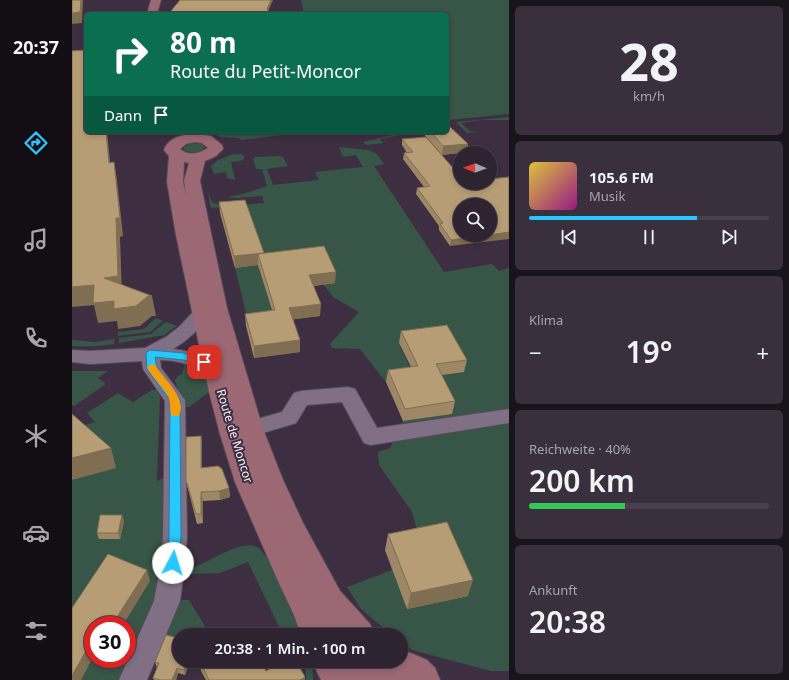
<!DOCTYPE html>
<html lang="de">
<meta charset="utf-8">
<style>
body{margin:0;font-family:"Noto Sans",sans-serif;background:#3a2f3d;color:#f1f3f6;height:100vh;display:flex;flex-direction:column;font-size:15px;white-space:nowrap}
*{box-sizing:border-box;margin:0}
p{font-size:13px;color:#a7a4ab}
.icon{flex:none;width:22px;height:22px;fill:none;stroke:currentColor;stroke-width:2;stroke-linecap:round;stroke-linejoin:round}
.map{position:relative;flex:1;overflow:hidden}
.details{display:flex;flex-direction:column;gap:6px;padding:6px;background:#19131b;width:280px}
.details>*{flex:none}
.hud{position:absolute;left:12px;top:12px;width:365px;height:122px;border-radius:6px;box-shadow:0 2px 6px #0003,0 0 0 1px #49404d;background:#0b6e4f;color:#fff;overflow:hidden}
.needle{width:26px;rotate:271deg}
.fabs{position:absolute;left:381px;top:146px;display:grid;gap:8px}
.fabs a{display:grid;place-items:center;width:44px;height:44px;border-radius:50%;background:#2e2331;box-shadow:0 2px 6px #0003,0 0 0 1px #49404d;font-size:20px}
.speed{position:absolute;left:12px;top:616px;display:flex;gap:8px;font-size:20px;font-weight:700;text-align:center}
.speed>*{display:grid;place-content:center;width:52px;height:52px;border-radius:50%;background:#2e2331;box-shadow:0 2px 6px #0003,0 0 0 1px #49404d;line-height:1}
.speed .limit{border:6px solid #d22;background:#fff;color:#111}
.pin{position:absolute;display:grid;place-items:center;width:34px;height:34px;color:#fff;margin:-17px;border-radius:8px;box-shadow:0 2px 6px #0006}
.me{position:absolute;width:44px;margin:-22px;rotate:5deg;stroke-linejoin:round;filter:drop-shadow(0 0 3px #0008)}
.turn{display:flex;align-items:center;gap:14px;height:84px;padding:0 20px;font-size:18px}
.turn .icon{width:52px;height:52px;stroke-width:2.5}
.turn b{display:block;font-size:28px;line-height:34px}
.then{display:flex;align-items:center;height:38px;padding:0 20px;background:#0003;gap:8px;font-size:15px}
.big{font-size:30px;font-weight:600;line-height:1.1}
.details .widget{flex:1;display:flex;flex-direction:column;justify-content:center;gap:6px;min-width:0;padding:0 14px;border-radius:6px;background:#3a2f3d}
.details .dial{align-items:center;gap:0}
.dial b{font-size:52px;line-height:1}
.song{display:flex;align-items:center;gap:12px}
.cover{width:48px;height:48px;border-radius:6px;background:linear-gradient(135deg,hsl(50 70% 55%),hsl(310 70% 35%))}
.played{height:4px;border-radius:2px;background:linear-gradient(90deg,#28c8ff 70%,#49404d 70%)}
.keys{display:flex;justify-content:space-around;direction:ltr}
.heat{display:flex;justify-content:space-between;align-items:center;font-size:22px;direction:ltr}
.charge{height:6px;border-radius:3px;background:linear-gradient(90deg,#34c759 40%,#49404d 0)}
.trip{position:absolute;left:100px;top:628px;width:236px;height:40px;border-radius:20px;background:#2e2331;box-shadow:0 2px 6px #0003,0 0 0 1px #49404d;font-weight:600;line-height:40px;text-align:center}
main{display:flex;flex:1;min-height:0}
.dock{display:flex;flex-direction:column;width:72px;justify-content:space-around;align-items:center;background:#120e14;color:#a7a4ab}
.dock .icon{width:28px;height:28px}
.dock .active{color:#28c8ff}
.dock b{font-size:18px;color:#f1f3f6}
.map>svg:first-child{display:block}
.green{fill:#375647;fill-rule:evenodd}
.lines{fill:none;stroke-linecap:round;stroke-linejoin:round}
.street-casing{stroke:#574b5a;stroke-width:2}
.secondary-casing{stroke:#574b5a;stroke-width:2}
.street{fill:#817085;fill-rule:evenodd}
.secondary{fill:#9b6874;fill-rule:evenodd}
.wall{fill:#9d8765}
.shaded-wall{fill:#7f6e52}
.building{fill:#b69d75;stroke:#7f6e52}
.route{fill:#28c8ff;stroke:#1a82a6}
.slow{fill:#f59e0b}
.labels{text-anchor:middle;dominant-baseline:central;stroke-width:4;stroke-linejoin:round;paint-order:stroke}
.street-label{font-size:12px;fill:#f9f0fb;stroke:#3d2f41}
</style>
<main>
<nav class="dock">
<b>20:37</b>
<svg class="icon active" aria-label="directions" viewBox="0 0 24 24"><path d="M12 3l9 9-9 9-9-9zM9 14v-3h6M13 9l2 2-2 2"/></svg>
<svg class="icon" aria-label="music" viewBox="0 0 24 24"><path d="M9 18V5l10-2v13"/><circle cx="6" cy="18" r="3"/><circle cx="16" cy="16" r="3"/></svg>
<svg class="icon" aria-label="phone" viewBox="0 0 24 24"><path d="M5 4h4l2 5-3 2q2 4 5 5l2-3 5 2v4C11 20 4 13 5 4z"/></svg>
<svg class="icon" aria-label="climate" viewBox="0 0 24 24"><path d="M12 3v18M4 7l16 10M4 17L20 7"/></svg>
<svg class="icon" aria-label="car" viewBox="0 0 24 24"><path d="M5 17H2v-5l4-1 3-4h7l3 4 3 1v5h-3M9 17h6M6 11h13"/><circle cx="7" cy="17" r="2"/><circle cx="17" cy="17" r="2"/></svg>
<svg class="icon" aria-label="filters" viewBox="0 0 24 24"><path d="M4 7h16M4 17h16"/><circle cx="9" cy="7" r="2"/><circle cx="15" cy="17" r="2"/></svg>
</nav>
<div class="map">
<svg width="437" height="680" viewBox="0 0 437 680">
<rect width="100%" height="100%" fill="#3d2f41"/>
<g class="green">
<polygon points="229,0 437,0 437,114 375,120 375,14 232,14"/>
<polygon points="437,117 437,120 410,120 389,123 398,131 406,132 395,133 384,122"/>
<polygon points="137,132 234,132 169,140 167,138 148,137"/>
<polygon points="334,132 342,132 308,139 311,143 295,145 291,142"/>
<path d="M120,143l10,1 3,4c-6,6 -15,6 -21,2v-3z"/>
<polygon points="267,147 296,150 305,154 312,164 302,166 372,272 420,264 427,271 437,268 437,671 419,671 340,650 329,642 329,635 320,635 289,609 275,587 320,570 313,550 349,543 340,512 307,465 306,452 318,448 331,421 380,413 362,376 392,371 327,344 343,378 314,382 288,349 260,348 258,344 287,312 261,297 252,285 252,258 203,322 177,325 163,268 186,265 157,206 139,208 136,194 141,203 157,206 192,203 190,196 164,198 155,197 171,194 195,186 190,169 184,169 181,159 183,157 210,156 216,166 195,169 201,185 247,180 243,172 291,167 284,155 271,157"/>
<polygon points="162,154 172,155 172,158 169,161 159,162 163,180 155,178 154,172 142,174 139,166 146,160"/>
<polygon points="84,318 91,321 78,332 46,336 46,332 72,329"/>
<polygon points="94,322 105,326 92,335 47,343 47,338 79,334"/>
<path d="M42,339v5c-14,2 -28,3 -42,2v-6l23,2z"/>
<path d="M113,362c17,8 19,8 25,27l-1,3 -20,15h-3l-4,-2 -7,-25 2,-3 5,-3z"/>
<polygon points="0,371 36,371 26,378 34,384 2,406 0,405"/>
<path d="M80,390h5l3,6 -3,85 6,-3 2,57 -7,65 -37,80h-49v-251l23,-7 -8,-9 31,-20 15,9zM21,625h34v34h-34z"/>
<path d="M179,545l8,3 16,20 31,67h-11l-4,-7 -9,5 -34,-71 -28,11 -34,1 -1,-3c22,-7 43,-25 66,-26z"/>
<polygon points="111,600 117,600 137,633 135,635 107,635 107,643 95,640 92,636 105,604"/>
<polygon points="232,661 240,661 241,680 234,680 234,674"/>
</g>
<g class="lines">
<defs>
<g id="street">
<path d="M130,308l6,1 3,4c-10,15 -23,27 -38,36 15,2 44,8 52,22l-2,5c-13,3 -20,-6 -32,-10 -9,-4 -20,-6 -31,-6l1,8 24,32 2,136 -2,27 -5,38 -33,79h-28l35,-79 7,-38 2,-27 2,-135 -22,-32 -1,-8 -52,3 -18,-2v-12l18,1 55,-3 21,-11 13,-10 17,-18z"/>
<polygon points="276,387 283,389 305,428 437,409 437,423 299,445 292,443 270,402 235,405 224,423 178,437 171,435 168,429 171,423 210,412 222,393 229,391"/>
</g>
<g id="secondary">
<polygon points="79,0 89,0 85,14 75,14"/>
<path d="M122,134l17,2 11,9 1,4 -7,7 -11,5 -5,20 27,127 36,121 20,51 20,43 37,68 30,33 4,11h-37l-6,-8 2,8h-32l-7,-20 -16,-34 -43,-99 -15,-48 -11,-42 -33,-157 -9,-53 2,-26 -5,-6c5,-13 18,-15 30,-16zM122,142l8,1 6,5c-9,6 -20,8 -28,1l6,-5zM112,162l5,1 -5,18 2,14 -3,-13z"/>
<polygon points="329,649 355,660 363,668 368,680 249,680 240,661 329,661"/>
</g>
</defs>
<use href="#street" class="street-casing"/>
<use href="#secondary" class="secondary-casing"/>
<use href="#street" class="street"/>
<use href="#secondary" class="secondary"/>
</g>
<g class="wall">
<polygon points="350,132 375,132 396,144 395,152 370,155"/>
<polygon points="330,139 388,183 418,183 378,246 367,230 367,226 344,194 345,188 352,187 331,159 332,153 335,153 330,145"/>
<polygon points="147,202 192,254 263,283 242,286 248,316 221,319 228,340 228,352 182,358 174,326 173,314 200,310 186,265 163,268 148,213"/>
<polygon points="329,331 395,360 392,372 370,375 383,401 380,414 331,421 314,382 316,370 339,367 327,343"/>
<polygon points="129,436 130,445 130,468 157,488 158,497 148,500 131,501 131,523 125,524 116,489 114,480"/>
<polygon points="52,521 48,539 27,539 25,533"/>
<polygon points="316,534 396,596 335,609 313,550"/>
<polygon points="107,661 118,661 113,675 106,673 104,680 82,680 81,678 85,668 83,662"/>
<polygon points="127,661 233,677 233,680 134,680 129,671"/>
</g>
<g class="shaded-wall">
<polygon points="9,0 11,0 10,23 0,24 0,13"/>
<polygon points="199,0 201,0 195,14 195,9"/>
<polygon points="34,132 35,132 40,180 37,163"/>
<polygon points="396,144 395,152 370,155 371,146"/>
<polygon points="42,162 45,180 51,236 48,237 50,296 32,278"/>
<polygon points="437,232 437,239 378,246 379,240"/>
<polygon points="192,253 192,264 186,254 186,265 163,268 162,256"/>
<polygon points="264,272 263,283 237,286 237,275"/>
<polygon points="22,285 76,296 80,296 84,316 80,316 68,326 46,329 45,321 26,323 22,305 0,307 0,287"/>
<polygon points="249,304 248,316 217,320 217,308"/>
<polygon points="228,340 228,352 182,358 182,346"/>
<polygon points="129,436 130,445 130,478 129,468"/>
<polygon points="39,448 44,468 0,480 0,458"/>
<polygon points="157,488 158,497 148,500 147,491"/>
<polygon points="129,492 131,501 131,523 129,514"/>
<polygon points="50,515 52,521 48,539 46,533"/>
<polygon points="75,570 78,581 51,625 40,625"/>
<polygon points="401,580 396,596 335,609 339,593"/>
<polygon points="21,638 21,657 9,680 0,680 0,676"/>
<polygon points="115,661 118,661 113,675 112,670"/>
<polygon points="105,668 106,673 104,680 100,680"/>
<polygon points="233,677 233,680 228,680"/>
</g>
<g class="building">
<polygon points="0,0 9,0 8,12 0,13"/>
<polygon points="108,0 199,0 195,9 198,14 100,14 99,11"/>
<polygon points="14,50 14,132 34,132 37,163 42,162 48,218 44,218 46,276 32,278 80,296 76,296 64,306 42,309 42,301 21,303 22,285 0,287 0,51"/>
<polygon points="375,124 396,144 371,146 359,132 375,132"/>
<polygon points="354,137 388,176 388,183 418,183 418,179 437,177 437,232 418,235 418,205 388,205 388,235 416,235 379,240 368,224 371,223 345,188 358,186 332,153 341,152 330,139"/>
<polygon points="173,200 192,253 162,256 147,202"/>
<polygon points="252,246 264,272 237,275 249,304 217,308 228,340 182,346 173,314 203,310 186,254"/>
<polygon points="375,325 395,360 364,364 383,401 333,409 316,370 346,366 329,331"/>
<polygon points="0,414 39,448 0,458"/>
<polygon points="129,436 129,468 146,466 150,469 157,488 147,491 129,492 129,514 124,514 114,480 114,437"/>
<polygon points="28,515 50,515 46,533 25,533"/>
<polygon points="375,522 401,580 339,593 316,534"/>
<polygon points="36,554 75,570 40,625 21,625 21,638 0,676 0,608"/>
<polygon points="94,635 107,638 107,661 115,661 112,670 105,668 100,680 88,680 81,678 87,663 83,662"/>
<polygon points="128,661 189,661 194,671 210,661 224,661 233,677 228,680 137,680"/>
</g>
<polygon class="route" points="78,350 111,353 135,360 137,362 132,365 111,360 83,357 85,368 108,400 109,536 107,563 106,567 101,569 97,567 95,563 97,536 98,400 75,369 74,353"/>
<path class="slow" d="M80,364l3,1c8,13 33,34 24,51h-7c-3,-6 -1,-12 -3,-18 -3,-9 -17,-20 -22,-31z"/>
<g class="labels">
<g class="street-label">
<text transform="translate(163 436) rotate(73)">Route de Moncor</text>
</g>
</g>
</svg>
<div class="fabs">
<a><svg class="needle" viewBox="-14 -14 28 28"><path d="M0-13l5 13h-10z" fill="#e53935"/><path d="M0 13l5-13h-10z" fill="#a7a4ab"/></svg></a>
<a><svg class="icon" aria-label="search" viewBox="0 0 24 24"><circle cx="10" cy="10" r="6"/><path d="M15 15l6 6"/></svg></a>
</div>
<div class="speed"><div class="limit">30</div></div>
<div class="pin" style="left:132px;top:362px;background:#d93025"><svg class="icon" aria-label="arrive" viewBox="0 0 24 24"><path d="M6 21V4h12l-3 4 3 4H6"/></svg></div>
<svg class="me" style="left:101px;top:563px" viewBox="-20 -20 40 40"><circle r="19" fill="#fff"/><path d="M0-13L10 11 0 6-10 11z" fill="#28c8ff"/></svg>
<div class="trip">20:38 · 1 Min. · 100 m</div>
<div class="hud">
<div class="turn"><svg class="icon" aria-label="right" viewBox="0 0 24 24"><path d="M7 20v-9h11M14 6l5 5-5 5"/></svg><div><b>80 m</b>Route du Petit-Moncor</div></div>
<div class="then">Dann<svg class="icon" aria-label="arrive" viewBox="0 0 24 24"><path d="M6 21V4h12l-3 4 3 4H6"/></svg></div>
</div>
</div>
<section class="details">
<div class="widget dial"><b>28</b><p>km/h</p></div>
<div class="widget">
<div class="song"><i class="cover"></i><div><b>105.6 FM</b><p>Musik</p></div></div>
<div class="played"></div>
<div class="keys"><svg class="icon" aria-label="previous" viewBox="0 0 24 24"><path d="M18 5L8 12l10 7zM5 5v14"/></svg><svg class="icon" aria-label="pause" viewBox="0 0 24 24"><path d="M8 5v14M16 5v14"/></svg><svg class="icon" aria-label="next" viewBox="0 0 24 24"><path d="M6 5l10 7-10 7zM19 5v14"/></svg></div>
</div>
<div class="widget"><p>Klima</p>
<div class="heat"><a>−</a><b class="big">19°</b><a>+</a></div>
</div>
<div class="widget"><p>Reichweite · 40%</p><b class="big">200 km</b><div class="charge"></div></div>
<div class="widget"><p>Ankunft</p><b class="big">20:38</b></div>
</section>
</main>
